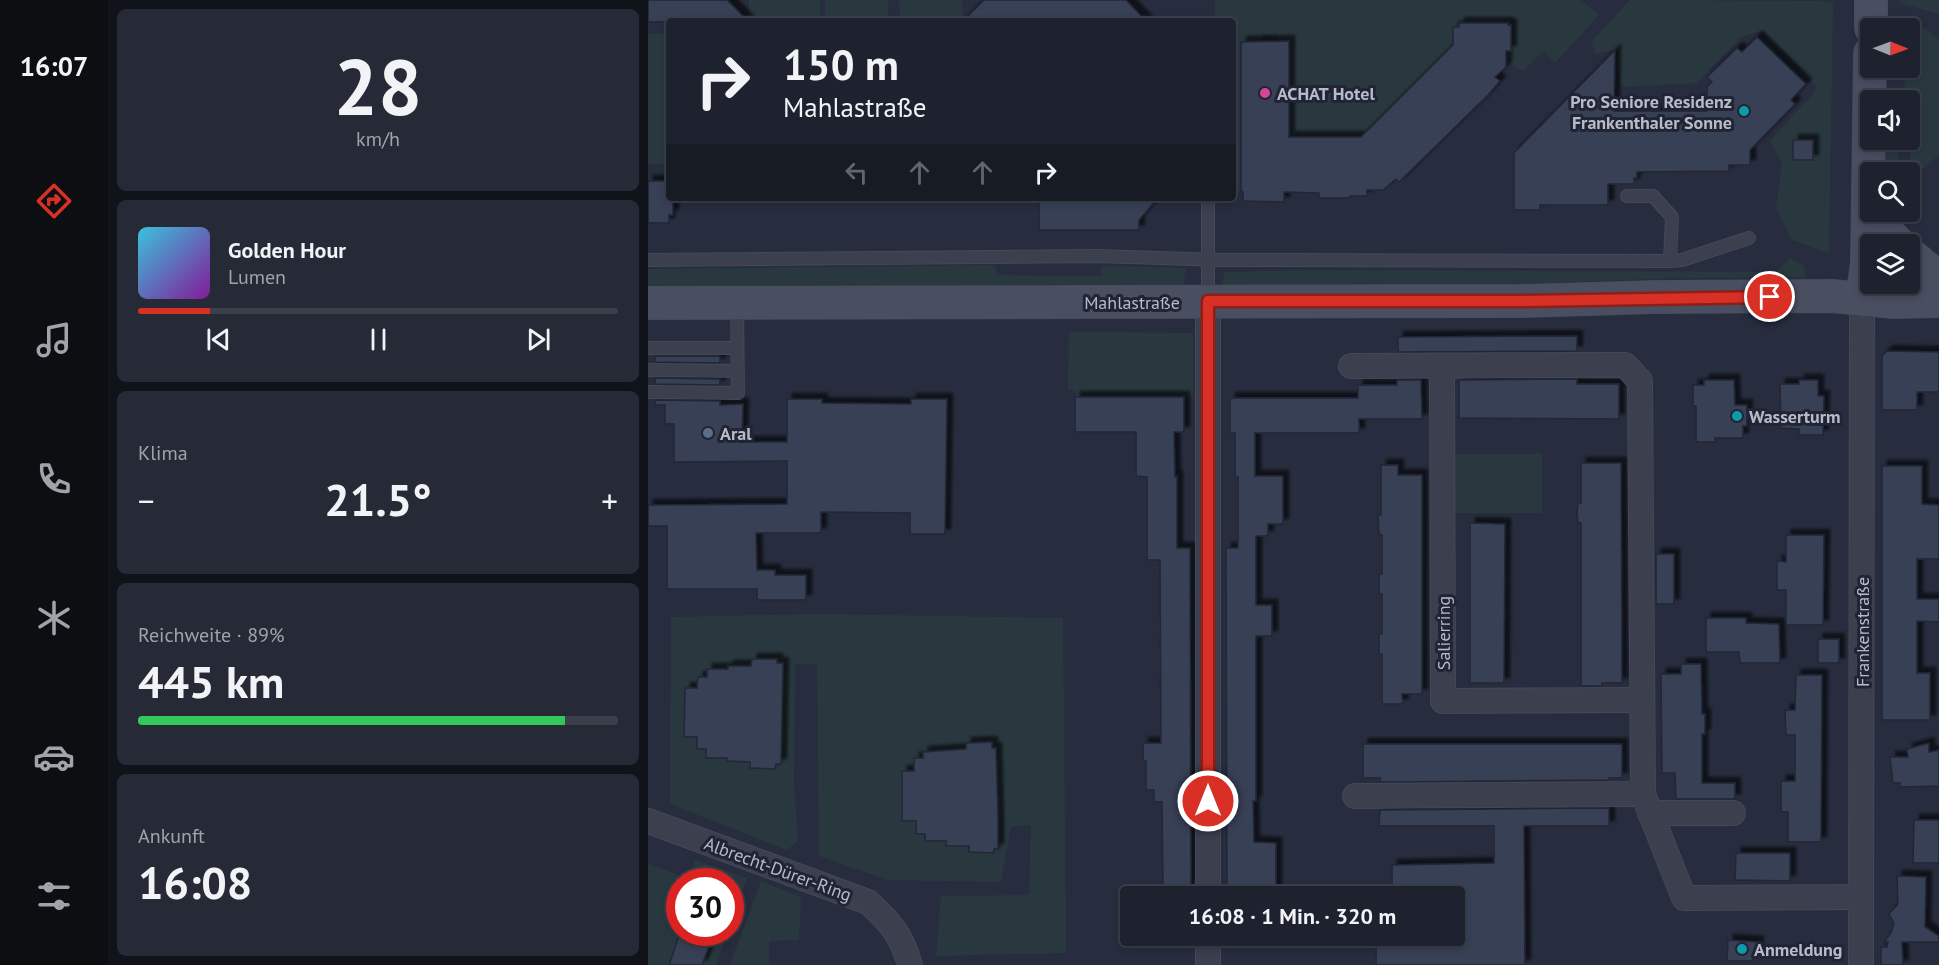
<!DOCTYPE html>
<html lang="de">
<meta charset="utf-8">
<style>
body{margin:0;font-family:"PT Sans",sans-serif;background:#252a36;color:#f1f3f6;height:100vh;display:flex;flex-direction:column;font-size:22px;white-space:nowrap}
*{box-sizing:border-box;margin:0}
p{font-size:20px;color:#a0a4aa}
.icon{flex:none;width:33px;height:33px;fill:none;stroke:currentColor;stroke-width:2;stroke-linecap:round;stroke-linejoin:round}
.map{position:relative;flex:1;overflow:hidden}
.drawer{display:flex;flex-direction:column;gap:9px;padding:9px;background:#101319;width:540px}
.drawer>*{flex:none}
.guide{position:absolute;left:18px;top:18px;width:570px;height:183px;border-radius:6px;box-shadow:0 3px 9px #0003,0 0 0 2px #3b3f4a;background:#1d222e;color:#f1f3f6;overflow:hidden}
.needle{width:39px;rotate:91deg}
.fabs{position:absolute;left:1212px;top:18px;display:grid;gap:12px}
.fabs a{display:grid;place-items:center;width:60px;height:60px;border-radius:6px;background:#1d222e;box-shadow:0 3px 9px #0003,0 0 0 2px #3b3f4a;font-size:30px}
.speed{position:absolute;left:18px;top:868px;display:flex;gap:12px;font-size:30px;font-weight:700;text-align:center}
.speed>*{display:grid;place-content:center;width:78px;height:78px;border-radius:50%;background:#1d222e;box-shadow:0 3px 9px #0003,0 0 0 2px #3b3f4a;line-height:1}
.speed .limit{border:9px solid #d22;background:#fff;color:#111}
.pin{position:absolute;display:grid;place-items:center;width:51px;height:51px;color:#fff;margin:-26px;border:3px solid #fff;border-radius:50%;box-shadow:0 2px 6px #0007}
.me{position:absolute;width:66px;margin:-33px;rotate:0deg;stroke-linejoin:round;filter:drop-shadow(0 0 4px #0008)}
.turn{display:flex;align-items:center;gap:21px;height:126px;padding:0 18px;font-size:27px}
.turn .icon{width:78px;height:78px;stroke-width:2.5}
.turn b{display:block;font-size:42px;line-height:51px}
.lanes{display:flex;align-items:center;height:57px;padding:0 18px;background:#0003;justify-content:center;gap:30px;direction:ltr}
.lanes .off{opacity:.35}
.big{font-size:45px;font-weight:700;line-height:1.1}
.drawer .tile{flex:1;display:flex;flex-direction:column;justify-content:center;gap:9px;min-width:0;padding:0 21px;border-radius:9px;background:#252a36}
.drawer .dial{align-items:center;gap:0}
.dial b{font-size:78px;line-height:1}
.song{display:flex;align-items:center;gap:18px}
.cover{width:72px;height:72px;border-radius:9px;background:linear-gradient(135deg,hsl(190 70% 55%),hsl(290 70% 35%))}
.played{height:6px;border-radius:3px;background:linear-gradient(90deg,#d93025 15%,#3b3f4a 15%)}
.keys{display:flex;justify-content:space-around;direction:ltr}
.heat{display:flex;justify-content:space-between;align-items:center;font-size:33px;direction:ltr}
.charge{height:9px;border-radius:4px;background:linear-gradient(90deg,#34c759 89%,#3b3f4a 0)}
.trip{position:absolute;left:472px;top:886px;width:345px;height:60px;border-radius:6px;background:#1d222e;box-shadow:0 3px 9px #0003,0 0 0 2px #3b3f4a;font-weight:700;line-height:60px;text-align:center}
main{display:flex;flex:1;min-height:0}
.tabs{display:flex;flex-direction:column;width:108px;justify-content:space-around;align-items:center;background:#0c0e12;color:#a0a4aa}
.tabs .icon{width:42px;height:42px}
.tabs .selected{color:#d93025}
.tabs b{font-size:27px;color:#f1f3f6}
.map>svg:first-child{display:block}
.green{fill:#29383f}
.building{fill:#394054;stroke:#222636;stroke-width:1.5;filter:url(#shadow)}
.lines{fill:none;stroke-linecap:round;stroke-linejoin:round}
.lane-casing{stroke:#444858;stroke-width:14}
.street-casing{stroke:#444858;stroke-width:26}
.secondary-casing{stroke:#444858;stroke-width:34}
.lane{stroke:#3b3f4e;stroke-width:12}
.street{stroke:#3b3f4e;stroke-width:24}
.secondary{stroke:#494e61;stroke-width:33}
.route-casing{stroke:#8d1f18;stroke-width:15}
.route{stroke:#d93025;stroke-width:10}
.hotel-dot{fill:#d1479c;stroke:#202434;stroke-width:2}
.culture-dot{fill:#0f9aa8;stroke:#202434;stroke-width:2}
.service-dot{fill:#5c6f8a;stroke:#202434;stroke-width:2}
.labels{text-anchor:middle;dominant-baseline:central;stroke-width:6;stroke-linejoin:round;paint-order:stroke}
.poi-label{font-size:18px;font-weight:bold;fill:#b7bbc9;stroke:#202434;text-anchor:start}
.street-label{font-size:18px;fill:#b7bbc9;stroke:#202434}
</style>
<main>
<nav class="tabs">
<b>16:07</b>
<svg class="icon selected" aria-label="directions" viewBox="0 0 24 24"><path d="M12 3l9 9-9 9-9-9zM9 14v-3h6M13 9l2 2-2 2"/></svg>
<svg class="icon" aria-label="music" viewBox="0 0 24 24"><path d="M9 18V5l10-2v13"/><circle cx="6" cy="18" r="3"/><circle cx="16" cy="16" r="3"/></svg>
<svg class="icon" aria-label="phone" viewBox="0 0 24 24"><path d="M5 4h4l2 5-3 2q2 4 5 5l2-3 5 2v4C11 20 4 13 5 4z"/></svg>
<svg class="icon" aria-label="climate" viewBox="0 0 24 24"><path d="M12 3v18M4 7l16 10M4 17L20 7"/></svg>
<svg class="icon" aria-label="car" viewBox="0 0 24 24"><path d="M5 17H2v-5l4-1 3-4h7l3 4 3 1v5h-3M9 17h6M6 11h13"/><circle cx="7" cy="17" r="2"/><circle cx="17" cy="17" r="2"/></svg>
<svg class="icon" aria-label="filters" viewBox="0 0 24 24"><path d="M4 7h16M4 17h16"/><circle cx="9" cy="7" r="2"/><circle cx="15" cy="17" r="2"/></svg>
</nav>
<section class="drawer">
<div class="tile dial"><b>28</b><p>km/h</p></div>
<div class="tile">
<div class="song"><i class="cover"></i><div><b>Golden Hour</b><p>Lumen</p></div></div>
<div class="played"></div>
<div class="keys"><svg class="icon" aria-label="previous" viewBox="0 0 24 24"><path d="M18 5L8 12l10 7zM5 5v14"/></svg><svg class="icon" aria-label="pause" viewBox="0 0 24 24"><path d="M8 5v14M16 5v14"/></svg><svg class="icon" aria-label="next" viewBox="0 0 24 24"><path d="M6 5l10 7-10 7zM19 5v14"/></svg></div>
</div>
<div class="tile"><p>Klima</p>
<div class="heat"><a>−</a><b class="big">21.5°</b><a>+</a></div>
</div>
<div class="tile"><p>Reichweite · 89%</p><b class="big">445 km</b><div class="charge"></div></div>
<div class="tile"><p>Ankunft</p><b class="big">16:08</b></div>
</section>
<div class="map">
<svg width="1291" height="965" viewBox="0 0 1291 965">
<defs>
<filter id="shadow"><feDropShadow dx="5.5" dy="-5.5" stdDeviation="1.5" flood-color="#0009"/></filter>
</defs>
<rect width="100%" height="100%" fill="#272d3e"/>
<g class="green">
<rect x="101" y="0" width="71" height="21"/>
<rect x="177" y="0" width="63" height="21"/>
<polygon points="251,0 314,0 315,21 252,21"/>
<polygon points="567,0 933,0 951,15 907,63 896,51 875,71 858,62 860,34 865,34 865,25 860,25 860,23 811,23 805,45 714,137 641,144 641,42 630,42 630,34 615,34 614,41 593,42 593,192 585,191 585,21 567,21"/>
<polygon points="982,0 1172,1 1185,4 1181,253 1144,240 1128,208 1134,162 1122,141 1170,88 1115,30 1093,37 1049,83 972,87 970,49 947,54 944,41"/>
<polygon points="1252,0 1289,0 1291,2 1291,14 1252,3"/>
<polygon points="1262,26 1276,28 1291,40 1291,155 1264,178 1261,140 1262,100 1258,100 1255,68 1262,68"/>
<polygon points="21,33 21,164 0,164 0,34"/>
<polygon points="1235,140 1248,140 1252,172 1233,172"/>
<polygon points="1142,258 1156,266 1157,277 1027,278 827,286 573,287 577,272 673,270 1128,272"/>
<polygon points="347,265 349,275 453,276 454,266 538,268 535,287 0,287 0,269"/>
<polygon points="421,332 545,333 545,397 427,397 428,390 420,390"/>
<rect x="805" y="454" width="89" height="59"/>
<polygon points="169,614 415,618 418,953 288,956 293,896 381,895 383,825 363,827 353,882 240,880 171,856 169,664 147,664 146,781 150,841 139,850 22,804 23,617"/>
<polygon points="47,860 99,878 83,924 82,882 32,882 32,933 79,933 68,965 0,965 0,864 40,878"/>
<polygon points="113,881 153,897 151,940 121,941 121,965 82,965"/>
</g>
<g class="building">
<polygon points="0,0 79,0 100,21 0,22"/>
<polygon points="336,0 478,0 498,21 315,21"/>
<polygon points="811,23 860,23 860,25 863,25 863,51 858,51 858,67 847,77 852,81 840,95 751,182 748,179 735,190 719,190 719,196 702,196 702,198 671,198 671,193 636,192 636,202 595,201 595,192 593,192 593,42 641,41 641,137 713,137 805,45 805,27 811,27"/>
<polygon points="1109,37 1158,84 1143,100 1147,104 1102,150 1102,165 1081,165 1081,171 989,172 989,178 986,178 986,184 960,184 960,205 892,205 892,210 866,210 866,153 967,50 966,111 1059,111 1059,87 1064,82 1059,77 1089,48 1094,52"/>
<rect x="1145" y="140" width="20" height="20"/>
<polygon points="0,181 21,181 21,198 25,198 25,215 21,215 21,223 0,223"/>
<polygon points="391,198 510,198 491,220 491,230 391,230"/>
<polygon points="929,336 929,351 750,352 750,337"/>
<polygon points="1239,351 1291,352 1291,392 1269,392 1269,410 1234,410 1234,356"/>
<polygon points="7,356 72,356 72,363 7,362"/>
<polygon points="7,378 72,379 72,385 7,384"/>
<polygon points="929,379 929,384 971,384 971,419 811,418 811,380"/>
<polygon points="749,380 773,380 774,419 711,419 711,433 607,433 607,476 635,476 635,524 620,524 620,536 608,536 608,605 624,605 624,636 608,636 608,801 605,801 606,842 628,843 628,897 579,897 578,548 590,548 590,477 587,477 587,433 582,433 582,398 710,398 710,385 749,385"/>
<polygon points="1056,380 1086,380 1087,405 1099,405 1099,426 1095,426 1095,438 1067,438 1067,442 1048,442 1048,406 1045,406 1045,385 1056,385"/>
<polygon points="1151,380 1170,380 1170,396 1176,396 1175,435 1151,435 1151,429 1133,428 1132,384 1151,384"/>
<polygon points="427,397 536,397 536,432 526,432 527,477 529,476 529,548 542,548 543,885 540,885 540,897 521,897 521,886 515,886 514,802 506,802 506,790 498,790 498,761 495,761 495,743 513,743 512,560 499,560 499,477 488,476 488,432 427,432"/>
<polygon points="139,399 174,399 174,403 263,404 263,399 299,399 297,534 262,534 262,513 173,512 173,533 108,533 109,570 127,570 127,575 158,575 158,600 109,600 109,589 19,589 19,526 0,526 0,505 139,504 139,461 26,462 26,424 17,424 17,405 7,405 7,400 72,401 72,405 95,404 94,442 139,442"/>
<polygon points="933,463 973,463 974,683 954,683 954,686 933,686 933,523 930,523 929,513 930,503 933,503"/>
<polygon points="733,465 750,465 750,475 774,475 774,694 754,694 755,704 734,704 734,654 731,654 731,634 734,634 734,594 731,594 731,574 734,574 734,535 731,534 730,515 733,515"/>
<polygon points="1234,466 1274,466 1274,504 1291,505 1291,559 1269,559 1269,599 1291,599 1291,622 1269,621 1269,673 1282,673 1282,720 1234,720"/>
<polygon points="822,523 857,524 856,683 822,683"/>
<polygon points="1138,535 1176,535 1175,625 1138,625 1138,590 1129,590 1129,561 1138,562"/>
<rect x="1008" y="554" width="18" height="50"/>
<polygon points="1058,618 1098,618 1098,623 1131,624 1132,663 1092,663 1091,652 1058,652"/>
<rect x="1170" y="639" width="21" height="24"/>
<polygon points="104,659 129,659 129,663 135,663 133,764 128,764 127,769 102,768 102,762 79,761 79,758 58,758 58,749 49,749 49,737 36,737 37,688 49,688 50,677 59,677 59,669 80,669 80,666 103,666"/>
<polygon points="1033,664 1053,664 1054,714 1057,714 1057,734 1054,734 1054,783 1087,783 1087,799 1028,799 1027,773 1014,773 1013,674 1033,674"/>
<polygon points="1148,675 1174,675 1173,842 1140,842 1140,812 1133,812 1133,781 1147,781 1147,735 1138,735 1137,710 1147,710"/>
<polygon points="344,742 344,748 348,748 350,817 350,849 346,849 346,853 321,852 321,846 298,846 298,841 277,841 277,834 268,834 268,821 254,821 254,771 266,771 266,758 275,758 275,752 318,749 318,743"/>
<polygon points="1281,743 1281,752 1291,750 1291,786 1252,787 1252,783 1245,783 1242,757 1260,757 1259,749"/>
<polygon points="715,744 974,744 974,778 961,778 961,780 732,782 732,778 715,778"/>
<polygon points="961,808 961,826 876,826 877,965 728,965 728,946 744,946 744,936 807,936 807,897 744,897 744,865 846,863 846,826 731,826 732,810"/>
<polygon points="1266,820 1291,820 1291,863 1265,863"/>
<polygon points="1088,853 1142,853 1142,881 1087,880"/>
<polygon points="1249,876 1278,877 1277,927 1291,936 1291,942 1254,942 1255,965 1233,965 1233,947 1239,947 1240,942 1236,942 1243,933 1246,923 1241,914 1250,904"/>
<polygon points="32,933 66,933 54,965 21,965"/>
<polygon points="1080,940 1110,942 1109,956 1103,961 1079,961"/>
</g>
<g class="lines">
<defs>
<g id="lane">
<polyline points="979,196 1005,196 1024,217 1022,261"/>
<polyline points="0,260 449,256 575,260 1022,261 1034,260 1101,238"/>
<polyline points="560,300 560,198"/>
<polyline points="0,348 89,348"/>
<polyline points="0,370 89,371"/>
<polyline points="0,392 90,393 89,304"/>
</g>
<g id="street">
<polyline points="703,366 977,365 992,381 995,794 1036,898 1213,897"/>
<polyline points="794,366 795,701 994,700"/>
<polyline points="707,796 995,794"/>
<polyline points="1002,813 1085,813"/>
<path d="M0,821l220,81c23,21 33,32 42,63"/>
<polyline points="560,897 560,301"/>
<polyline points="560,965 560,936"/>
<polyline points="1213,965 1214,299"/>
</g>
<g id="secondary">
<polyline points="1223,28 1223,0"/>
<polyline points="1226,212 1237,229 1251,244"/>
<polyline points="1262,254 1291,278"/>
<polyline points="1214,299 1219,263 1222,53"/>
<polyline points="0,303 873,301 1007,297 1184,296 1246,302 1291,301"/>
</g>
</defs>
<use href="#lane" class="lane-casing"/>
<use href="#street" class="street-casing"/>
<use href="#secondary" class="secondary-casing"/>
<use href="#lane" class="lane"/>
<use href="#street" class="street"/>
<use href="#secondary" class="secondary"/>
</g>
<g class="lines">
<defs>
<polyline id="route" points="560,801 560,301 873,301 1122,297"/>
</defs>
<use href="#route" class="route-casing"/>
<use href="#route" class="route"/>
</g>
<circle class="hotel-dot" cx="617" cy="93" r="6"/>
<g class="culture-dot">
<circle cx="1096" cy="111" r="6"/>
<circle cx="1089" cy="416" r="6"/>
<circle cx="1094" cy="949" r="6"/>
</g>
<circle class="service-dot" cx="60" cy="433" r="6"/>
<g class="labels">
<g class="poi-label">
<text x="629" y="93">ACHAT Hotel</text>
<text x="1084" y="101" text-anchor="end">Pro Seniore Residenz<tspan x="1084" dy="21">Frankenthaler Sonne</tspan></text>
<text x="1101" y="416">Wasserturm</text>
<text x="72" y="433">Aral</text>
<text x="1106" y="949">Anmeldung</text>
</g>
<g class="street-label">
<text x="484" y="302">Mahlastraße</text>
<text transform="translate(1214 632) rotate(-90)">Frankenstraße</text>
<text transform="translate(795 633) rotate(-90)">Salierring</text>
<text transform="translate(130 869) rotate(20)">Albrecht-Dürer-Ring</text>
</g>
</g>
</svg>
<div class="fabs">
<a><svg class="needle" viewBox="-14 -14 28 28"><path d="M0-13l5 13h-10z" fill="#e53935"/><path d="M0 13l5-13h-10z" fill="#a0a4aa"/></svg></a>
<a><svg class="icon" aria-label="sound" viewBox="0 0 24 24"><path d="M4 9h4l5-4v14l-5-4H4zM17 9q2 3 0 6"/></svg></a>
<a><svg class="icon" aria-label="search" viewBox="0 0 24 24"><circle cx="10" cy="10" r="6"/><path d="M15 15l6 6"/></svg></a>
<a><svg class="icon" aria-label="layers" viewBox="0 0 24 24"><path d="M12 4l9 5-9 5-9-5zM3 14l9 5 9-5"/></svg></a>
</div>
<div class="speed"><div class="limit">30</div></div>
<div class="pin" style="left:1122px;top:297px;background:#d93025"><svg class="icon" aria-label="arrive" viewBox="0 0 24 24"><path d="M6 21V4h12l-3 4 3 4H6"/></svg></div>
<svg class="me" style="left:560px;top:801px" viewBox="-20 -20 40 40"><circle r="17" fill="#d93025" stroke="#fff" stroke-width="3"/><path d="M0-11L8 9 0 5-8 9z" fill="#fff"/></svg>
<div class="trip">16:08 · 1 Min. · 320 m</div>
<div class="guide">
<div class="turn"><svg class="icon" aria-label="right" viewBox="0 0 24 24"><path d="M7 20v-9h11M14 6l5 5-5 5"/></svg><div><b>150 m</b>Mahlastraße</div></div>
<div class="lanes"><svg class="icon off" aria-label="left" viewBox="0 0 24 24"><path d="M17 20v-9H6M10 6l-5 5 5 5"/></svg><svg class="icon off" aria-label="ahead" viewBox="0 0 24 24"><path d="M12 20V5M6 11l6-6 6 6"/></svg><svg class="icon off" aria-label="ahead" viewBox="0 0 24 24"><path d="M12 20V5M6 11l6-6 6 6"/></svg><svg class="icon" aria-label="right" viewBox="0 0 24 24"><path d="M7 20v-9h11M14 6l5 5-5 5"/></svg></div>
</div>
</div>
</main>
